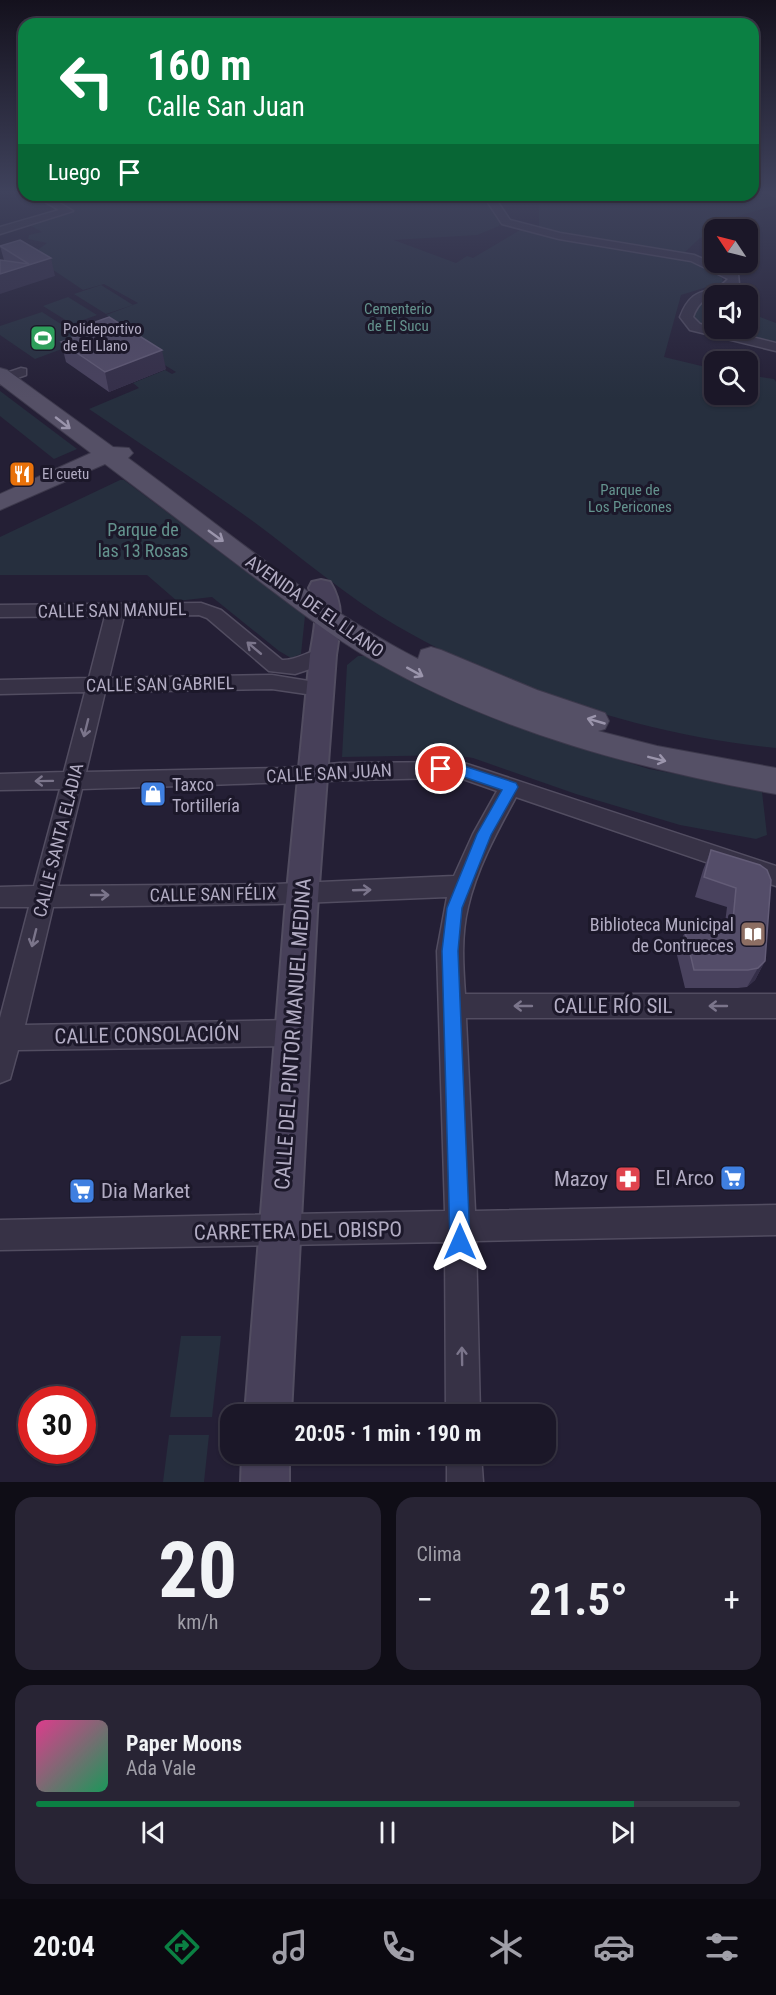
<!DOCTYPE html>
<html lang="es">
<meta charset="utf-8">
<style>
body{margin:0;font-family:"Roboto Condensed",sans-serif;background:#282434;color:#f1f3f6;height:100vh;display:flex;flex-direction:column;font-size:22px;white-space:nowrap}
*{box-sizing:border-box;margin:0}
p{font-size:20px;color:#a09fa8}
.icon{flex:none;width:33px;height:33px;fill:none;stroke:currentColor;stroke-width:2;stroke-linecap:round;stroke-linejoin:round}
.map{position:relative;height:1482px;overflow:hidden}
.sheet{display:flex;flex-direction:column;gap:15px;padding:15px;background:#0f0d16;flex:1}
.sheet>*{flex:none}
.banner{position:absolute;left:18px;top:18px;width:741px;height:183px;border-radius:18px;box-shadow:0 2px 4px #0004,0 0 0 2px #393645;background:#0b8043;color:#fff;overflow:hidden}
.needle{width:39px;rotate:305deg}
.fabs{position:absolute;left:704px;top:219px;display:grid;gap:12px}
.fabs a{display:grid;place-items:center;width:54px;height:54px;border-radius:12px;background:#1b1728;box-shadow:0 2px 4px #0004,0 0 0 2px #393645;font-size:30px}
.speed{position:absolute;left:18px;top:1386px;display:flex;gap:12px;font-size:30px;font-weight:700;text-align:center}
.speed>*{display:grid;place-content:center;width:78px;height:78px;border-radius:50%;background:#1b1728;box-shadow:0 2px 4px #0004,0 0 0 2px #393645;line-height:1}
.speed .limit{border:9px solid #d22;background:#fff;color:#111}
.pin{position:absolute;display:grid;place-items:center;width:51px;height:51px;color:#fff;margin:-26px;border:3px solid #fff;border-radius:50%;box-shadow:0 2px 6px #0007}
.me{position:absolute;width:66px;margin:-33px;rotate:0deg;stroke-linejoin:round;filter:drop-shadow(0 0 4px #0008)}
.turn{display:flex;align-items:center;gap:21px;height:126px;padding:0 30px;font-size:27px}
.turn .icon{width:78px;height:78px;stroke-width:2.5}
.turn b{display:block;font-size:42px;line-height:51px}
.then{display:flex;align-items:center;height:57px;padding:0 30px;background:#0003;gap:12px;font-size:22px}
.big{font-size:45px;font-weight:700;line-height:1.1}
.sheet .card{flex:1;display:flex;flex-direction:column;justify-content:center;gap:9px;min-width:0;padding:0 21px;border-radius:18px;background:#282434}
.sheet .dial{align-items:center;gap:0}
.dial b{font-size:78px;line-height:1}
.song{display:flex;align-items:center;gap:18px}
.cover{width:72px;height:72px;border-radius:9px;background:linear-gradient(135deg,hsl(330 70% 55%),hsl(150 70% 35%))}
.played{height:6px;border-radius:3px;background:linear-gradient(90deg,#0b8043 85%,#393645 85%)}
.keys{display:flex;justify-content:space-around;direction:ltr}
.heat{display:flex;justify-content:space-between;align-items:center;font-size:33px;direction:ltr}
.sheet .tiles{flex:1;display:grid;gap:15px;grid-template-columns:1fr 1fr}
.card:last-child{grid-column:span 2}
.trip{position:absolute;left:220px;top:1404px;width:336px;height:60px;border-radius:18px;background:#1b1728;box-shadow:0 2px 4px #0004,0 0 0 2px #393645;font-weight:700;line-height:60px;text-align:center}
.menu{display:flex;height:96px;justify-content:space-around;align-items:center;background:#0b0910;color:#a09fa8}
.menu .icon{width:42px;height:42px}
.menu .active{color:#0b8043}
.menu b{font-size:27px;color:#f1f3f6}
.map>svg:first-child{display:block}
.green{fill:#262f3e}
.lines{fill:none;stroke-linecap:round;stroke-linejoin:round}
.street-casing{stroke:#524d61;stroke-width:3}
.secondary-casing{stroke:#524d61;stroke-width:4}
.primary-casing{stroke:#3d394c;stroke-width:2}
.street{fill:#373246;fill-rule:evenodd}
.secondary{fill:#474059;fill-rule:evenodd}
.primary{fill:#555066;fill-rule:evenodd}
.wall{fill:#49425e}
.shaded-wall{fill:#352f49}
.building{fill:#544d69;stroke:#635c77;stroke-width:1.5}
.oneway{stroke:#9b95ac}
.oneway2{stroke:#7b758b}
.route{fill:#1a73e8;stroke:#114b97;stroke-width:1.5}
.labels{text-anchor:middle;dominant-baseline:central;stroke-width:6;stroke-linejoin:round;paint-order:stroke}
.far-park-label{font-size:15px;fill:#64938e;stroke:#1c182a}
.far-poi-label{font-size:15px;fill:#b2acc3;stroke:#1c182a;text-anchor:start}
.park-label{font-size:18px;fill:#64938e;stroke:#1c182a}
.street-label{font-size:18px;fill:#b2acc3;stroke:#1c182a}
.poi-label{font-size:18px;fill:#b2acc3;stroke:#1c182a;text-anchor:start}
.near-street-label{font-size:21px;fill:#b2acc3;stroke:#1c182a}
.near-poi-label{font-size:21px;fill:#b2acc3;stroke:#1c182a;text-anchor:end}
</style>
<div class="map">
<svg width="776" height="1482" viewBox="0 0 776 1482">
<rect width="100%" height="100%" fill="#241f35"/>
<g class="green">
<polygon points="753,191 776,196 776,205 721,221 737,229 714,230 714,235 700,238 683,254 558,234 539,228 539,195 753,195"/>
<path d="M38,195h448l15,25 -2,6 -22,9 -83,5 62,23 11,-7 6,2 47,-28 42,10 108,17 23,6 29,15 1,4 -42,13 -17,62 50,12v25h33v-19l27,4 2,3v366c-128,-12 -267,-57 -379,-122 -50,-29 -96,-69 -143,-104 -54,-39 -110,-76 -165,-113l50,-21 -6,-5 32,-13 7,4 4,-2 -62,-38 14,-7 -22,-12 32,-12 -34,-19 -21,6 -52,-35 16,-12 -19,-4 1,-4 13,-3 -16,-9 41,-11z"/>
<polygon points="101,285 133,305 106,314 74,294"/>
<polygon points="68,297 97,315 72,324 43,306"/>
<polygon points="707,298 714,300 714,328 747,328 747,312 776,323 776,343 702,326 693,320 693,309"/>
<polygon points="42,312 86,340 35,359 0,335 0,326"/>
<polygon points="0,391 77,449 54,459 0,416"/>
<polygon points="120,480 124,480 305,616 301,654 291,658 279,651 212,597 177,601 147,575 0,575 0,537"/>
<polygon points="358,656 366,656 430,690 523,729 649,769 759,789 762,792 767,835 756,839 680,825 576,794 473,758 454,755 342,757 347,665"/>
<polygon points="181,1336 221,1336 212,1417 170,1417"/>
<polygon points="169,1435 209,1435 204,1482 163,1482"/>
</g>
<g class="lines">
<defs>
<g id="street">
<polygon points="33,195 46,195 73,211 0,234 0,227 59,210"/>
<path d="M483,195h10l17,25 50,13 134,22 44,19 1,10c-19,14 -37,7 -46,33l7,7 76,19v8l-86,-21 -10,-13c14,-36 31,-19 48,-38l-37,-18 -132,-22 -57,-15z"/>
<polygon points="21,368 26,369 26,375 0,384 0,375"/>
<path d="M201,603l20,7 61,50c17,1 32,-14 48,-10l3,5 -14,11 -24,8 -26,-3 -62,-53 -8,-3 -75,1 -15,62 163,-3 55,9 3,5 -3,5 -7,2 -48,-7 -167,3 -19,80 197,-4 57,-5 121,-1 315,104v20l-260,-89c-19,35 -39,71 -48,110 -7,28 -5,58 -3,87h311v24h-310l9,193 301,-6v30l-300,6 4,173h-34l-1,-172 -445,8v-30l445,-9 -8,-260 10,-54 -171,7 -223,3 -28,118 269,-5 9,4 4,9 -4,9 -9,4 -276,4 -8,29 -10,4v-65l29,-111h-29v-20l34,-1 26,-97 -60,1v-16l64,-2 21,-80 -85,2v-14l89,-2 16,-62 -105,1v-12zM460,778l37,13 -24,43 -19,42 -178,8 -218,2 24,-97c126,-3 252,-10 378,-11z"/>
<polygon points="447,1454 481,1454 483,1482 447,1482"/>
</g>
<g id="secondary">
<polygon points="766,191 776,191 776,196"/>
<path d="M321,580l9,2c15,24 10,46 6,73l-19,257 -26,502h-46l40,-502 25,-257c4,-23 10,-45 -1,-67l3,-6z"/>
<polygon points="242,1454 289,1454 289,1482 241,1482"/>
</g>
<path id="primary" d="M0,368l7,2 106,77 16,1 4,5 -5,5c94,69 186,147 290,201l3,-9 10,-3 10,3 96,40 68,23 4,8 -4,8 -7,2 59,15 119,22v26c-141,-26 -278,-62 -404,-134 -43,-25 -82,-56 -122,-86 -49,-37 -97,-74 -145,-110l-105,46v-16l91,-41 -91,-69z"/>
</defs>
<use href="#street" class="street-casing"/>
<use href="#secondary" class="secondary-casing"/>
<use href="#primary" class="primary-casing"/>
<use href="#street" class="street"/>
<use href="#secondary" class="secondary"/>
<use href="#primary" class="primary"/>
</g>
<g class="wall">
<polygon points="0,246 55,276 4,260"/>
<polygon points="70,331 166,369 109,392 66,362 61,342 72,339"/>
<polygon points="711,850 760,865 765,961 755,980 747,987 738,988 685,988 676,951 685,932 724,931 727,907 695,897 703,870"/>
</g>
<g class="shaded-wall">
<polygon points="51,258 55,276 0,294 0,274"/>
<polygon points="162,350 166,369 109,392 105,372"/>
<polygon points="765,961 755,980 747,987 758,968"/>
</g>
<g class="building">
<polygon points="20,240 51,258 0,274 0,260 29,264 0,246"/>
<polygon points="109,317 162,350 105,372 61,342 78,336 70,331"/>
<polygon points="711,850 760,865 767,870 771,880 765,961 758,968 748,970 694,970 685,932 732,931 736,888 704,877"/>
</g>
<defs><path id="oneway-shaft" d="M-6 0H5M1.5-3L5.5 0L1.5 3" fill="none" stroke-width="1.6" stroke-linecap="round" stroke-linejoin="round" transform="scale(1.5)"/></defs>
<g class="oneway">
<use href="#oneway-shaft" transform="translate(63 423) rotate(38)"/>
<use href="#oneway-shaft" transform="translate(216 536) rotate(36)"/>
<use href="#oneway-shaft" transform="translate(415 672) rotate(29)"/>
<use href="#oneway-shaft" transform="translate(596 721) rotate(-164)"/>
<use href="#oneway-shaft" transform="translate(657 759) rotate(14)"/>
</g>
<g class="oneway2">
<use href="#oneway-shaft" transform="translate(254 648) rotate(-140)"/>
<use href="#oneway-shaft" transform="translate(86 728) rotate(104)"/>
<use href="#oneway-shaft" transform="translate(44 781) rotate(179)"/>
<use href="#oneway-shaft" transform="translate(362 890) rotate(-2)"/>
<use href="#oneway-shaft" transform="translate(100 895)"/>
<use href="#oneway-shaft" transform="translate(34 938) rotate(104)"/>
<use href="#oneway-shaft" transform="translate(523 1006) rotate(180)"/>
<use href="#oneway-shaft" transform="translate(718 1006) rotate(180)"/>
<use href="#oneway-shaft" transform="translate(462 1356) rotate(-91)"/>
</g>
<linearGradient id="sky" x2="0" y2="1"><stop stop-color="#14111d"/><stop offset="0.48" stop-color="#3f425c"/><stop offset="1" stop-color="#3f425c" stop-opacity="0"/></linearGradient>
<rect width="776" height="399" fill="url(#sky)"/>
<polygon class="route" points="441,764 461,765 516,783 518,787 491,835 462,908 458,951 470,1242 467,1249 460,1252 453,1249 450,1242 442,951 447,908 477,834 502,790 461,776 436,773 434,769"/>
<defs>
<symbol id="stadium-square" viewBox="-11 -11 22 22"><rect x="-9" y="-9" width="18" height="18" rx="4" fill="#2e9e5b" stroke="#1c182a"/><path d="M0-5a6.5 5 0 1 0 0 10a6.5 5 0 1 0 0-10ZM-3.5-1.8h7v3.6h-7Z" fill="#fff"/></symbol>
<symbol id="restaurant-square" viewBox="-11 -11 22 22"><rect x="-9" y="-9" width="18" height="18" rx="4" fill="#e8710a" stroke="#1c182a"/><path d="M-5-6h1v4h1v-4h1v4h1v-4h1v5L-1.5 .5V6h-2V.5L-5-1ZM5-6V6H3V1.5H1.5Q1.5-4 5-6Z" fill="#fff"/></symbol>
<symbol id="shop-square" viewBox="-11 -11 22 22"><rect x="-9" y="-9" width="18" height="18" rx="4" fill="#3f7fe0" stroke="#1c182a"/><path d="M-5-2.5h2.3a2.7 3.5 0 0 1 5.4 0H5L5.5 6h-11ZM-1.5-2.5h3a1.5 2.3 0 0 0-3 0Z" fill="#fff"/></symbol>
<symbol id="library-square" viewBox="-11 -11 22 22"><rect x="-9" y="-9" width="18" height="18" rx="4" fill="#8d6e63" stroke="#1c182a"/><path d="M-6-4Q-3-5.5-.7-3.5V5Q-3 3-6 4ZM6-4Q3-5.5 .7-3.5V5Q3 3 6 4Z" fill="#fff"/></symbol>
<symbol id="supermarket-square" viewBox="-11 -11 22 22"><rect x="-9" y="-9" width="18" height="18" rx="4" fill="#3f7fe0" stroke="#1c182a"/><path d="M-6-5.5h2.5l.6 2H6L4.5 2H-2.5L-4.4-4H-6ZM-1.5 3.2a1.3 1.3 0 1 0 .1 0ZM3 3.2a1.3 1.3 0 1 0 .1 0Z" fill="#fff"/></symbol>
<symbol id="pharmacy-square" viewBox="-11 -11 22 22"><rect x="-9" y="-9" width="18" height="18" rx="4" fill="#e0444e" stroke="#1c182a"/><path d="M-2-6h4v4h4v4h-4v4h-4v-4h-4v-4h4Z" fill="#fff"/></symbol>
</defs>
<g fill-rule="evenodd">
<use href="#stadium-square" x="28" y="323" width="30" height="30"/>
<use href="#restaurant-square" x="7" y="459" width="30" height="30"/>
<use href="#shop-square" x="138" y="779" width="30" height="30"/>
<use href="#library-square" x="738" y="919" width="30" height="30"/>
<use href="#supermarket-square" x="718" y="1163" width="30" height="30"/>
<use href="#pharmacy-square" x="613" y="1164" width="30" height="30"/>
<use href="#supermarket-square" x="67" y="1176" width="30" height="30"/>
</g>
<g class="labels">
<g class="far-park-label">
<text x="398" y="309">Cementerio<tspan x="398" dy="17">de El Sucu</tspan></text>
<text x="630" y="490">Parque de<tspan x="630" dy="17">Los Pericones</tspan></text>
</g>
<g class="far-poi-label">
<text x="63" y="329">Polideportivo<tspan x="63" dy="17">de El Llano</tspan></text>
<text x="42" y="474">El cuetu</text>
</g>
<g class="park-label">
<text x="143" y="529">Parque de<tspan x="143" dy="21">las 13 Rosas</tspan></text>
</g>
<g class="street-label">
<text transform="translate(315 606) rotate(35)">AVENIDA DE EL LLANO</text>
<text transform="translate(112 610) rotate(-1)">CALLE SAN MANUEL</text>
<text transform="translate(160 684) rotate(-1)">CALLE SAN GABRIEL</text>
<text transform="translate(329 773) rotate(-3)">CALLE SAN JUAN</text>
<text transform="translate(58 840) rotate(-76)">CALLE SANTA ELADIA</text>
<text transform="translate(213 894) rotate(-1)">CALLE SAN FÉLIX</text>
</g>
<g class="poi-label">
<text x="172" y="784">Taxco<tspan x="172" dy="21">Tortillería</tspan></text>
<text x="734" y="924" text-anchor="end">Biblioteca Municipal<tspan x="734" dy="21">de Contrueces</tspan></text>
</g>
<g class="near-street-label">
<text x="613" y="1006">CALLE RÍO SIL</text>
<text transform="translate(293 1034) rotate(-86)">CALLE DEL PINTOR MANUEL MEDINA</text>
<text transform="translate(147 1035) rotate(-1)">CALLE CONSOLACIÓN</text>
<text transform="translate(298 1231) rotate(-1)">CARRETERA DEL OBISPO</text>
</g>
<g class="near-poi-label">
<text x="714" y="1178">El Arco</text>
<text x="608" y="1179">Mazoy</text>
<text x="101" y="1191" text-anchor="start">Dia Market</text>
</g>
</g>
</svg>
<div class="fabs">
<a><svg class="needle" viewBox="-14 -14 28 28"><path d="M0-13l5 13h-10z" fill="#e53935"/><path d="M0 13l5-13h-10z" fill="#a09fa8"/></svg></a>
<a><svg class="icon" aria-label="sound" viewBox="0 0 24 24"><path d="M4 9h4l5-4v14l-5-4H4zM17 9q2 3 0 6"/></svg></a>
<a><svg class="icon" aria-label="search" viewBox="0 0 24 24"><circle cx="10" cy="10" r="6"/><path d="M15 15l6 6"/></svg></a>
</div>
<div class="speed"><div class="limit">30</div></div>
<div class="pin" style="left:441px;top:769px;background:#d93025"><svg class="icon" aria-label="arrive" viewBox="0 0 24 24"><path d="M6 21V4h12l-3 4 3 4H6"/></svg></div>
<svg class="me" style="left:460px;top:1242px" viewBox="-20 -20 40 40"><path d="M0-17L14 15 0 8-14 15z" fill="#1a73e8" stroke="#fff" stroke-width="4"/></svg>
<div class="trip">20:05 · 1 min · 190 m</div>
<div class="banner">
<div class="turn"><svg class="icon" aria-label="left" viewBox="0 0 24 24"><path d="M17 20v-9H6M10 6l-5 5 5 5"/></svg><div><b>160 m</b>Calle San Juan</div></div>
<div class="then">Luego<svg class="icon" aria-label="arrive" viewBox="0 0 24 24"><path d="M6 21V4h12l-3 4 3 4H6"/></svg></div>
</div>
</div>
<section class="sheet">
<div class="tiles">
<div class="card dial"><b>20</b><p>km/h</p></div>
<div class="card"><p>Clima</p>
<div class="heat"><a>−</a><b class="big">21.5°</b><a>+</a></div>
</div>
<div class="card">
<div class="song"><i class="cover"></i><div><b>Paper Moons</b><p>Ada Vale</p></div></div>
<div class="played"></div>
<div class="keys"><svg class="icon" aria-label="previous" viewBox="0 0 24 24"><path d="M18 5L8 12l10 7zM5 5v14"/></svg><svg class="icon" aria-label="pause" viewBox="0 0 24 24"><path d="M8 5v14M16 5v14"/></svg><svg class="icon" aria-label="next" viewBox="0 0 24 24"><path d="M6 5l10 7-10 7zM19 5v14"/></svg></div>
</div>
</div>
</section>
<nav class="menu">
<b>20:04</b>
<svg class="icon active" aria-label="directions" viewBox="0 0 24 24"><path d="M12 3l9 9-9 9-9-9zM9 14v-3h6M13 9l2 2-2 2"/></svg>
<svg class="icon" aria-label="music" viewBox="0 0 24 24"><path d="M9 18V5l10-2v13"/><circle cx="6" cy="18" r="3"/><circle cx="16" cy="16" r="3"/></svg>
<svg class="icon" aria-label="phone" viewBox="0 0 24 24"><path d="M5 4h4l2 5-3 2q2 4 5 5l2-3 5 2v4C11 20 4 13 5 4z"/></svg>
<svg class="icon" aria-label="climate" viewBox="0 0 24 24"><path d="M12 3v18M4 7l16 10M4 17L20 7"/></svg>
<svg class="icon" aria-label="car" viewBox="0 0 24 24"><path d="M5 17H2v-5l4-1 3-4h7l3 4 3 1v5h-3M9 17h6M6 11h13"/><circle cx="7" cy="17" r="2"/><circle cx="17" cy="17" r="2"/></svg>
<svg class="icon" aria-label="filters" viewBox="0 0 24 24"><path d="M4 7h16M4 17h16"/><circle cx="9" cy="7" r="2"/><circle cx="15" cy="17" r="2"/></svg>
</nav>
